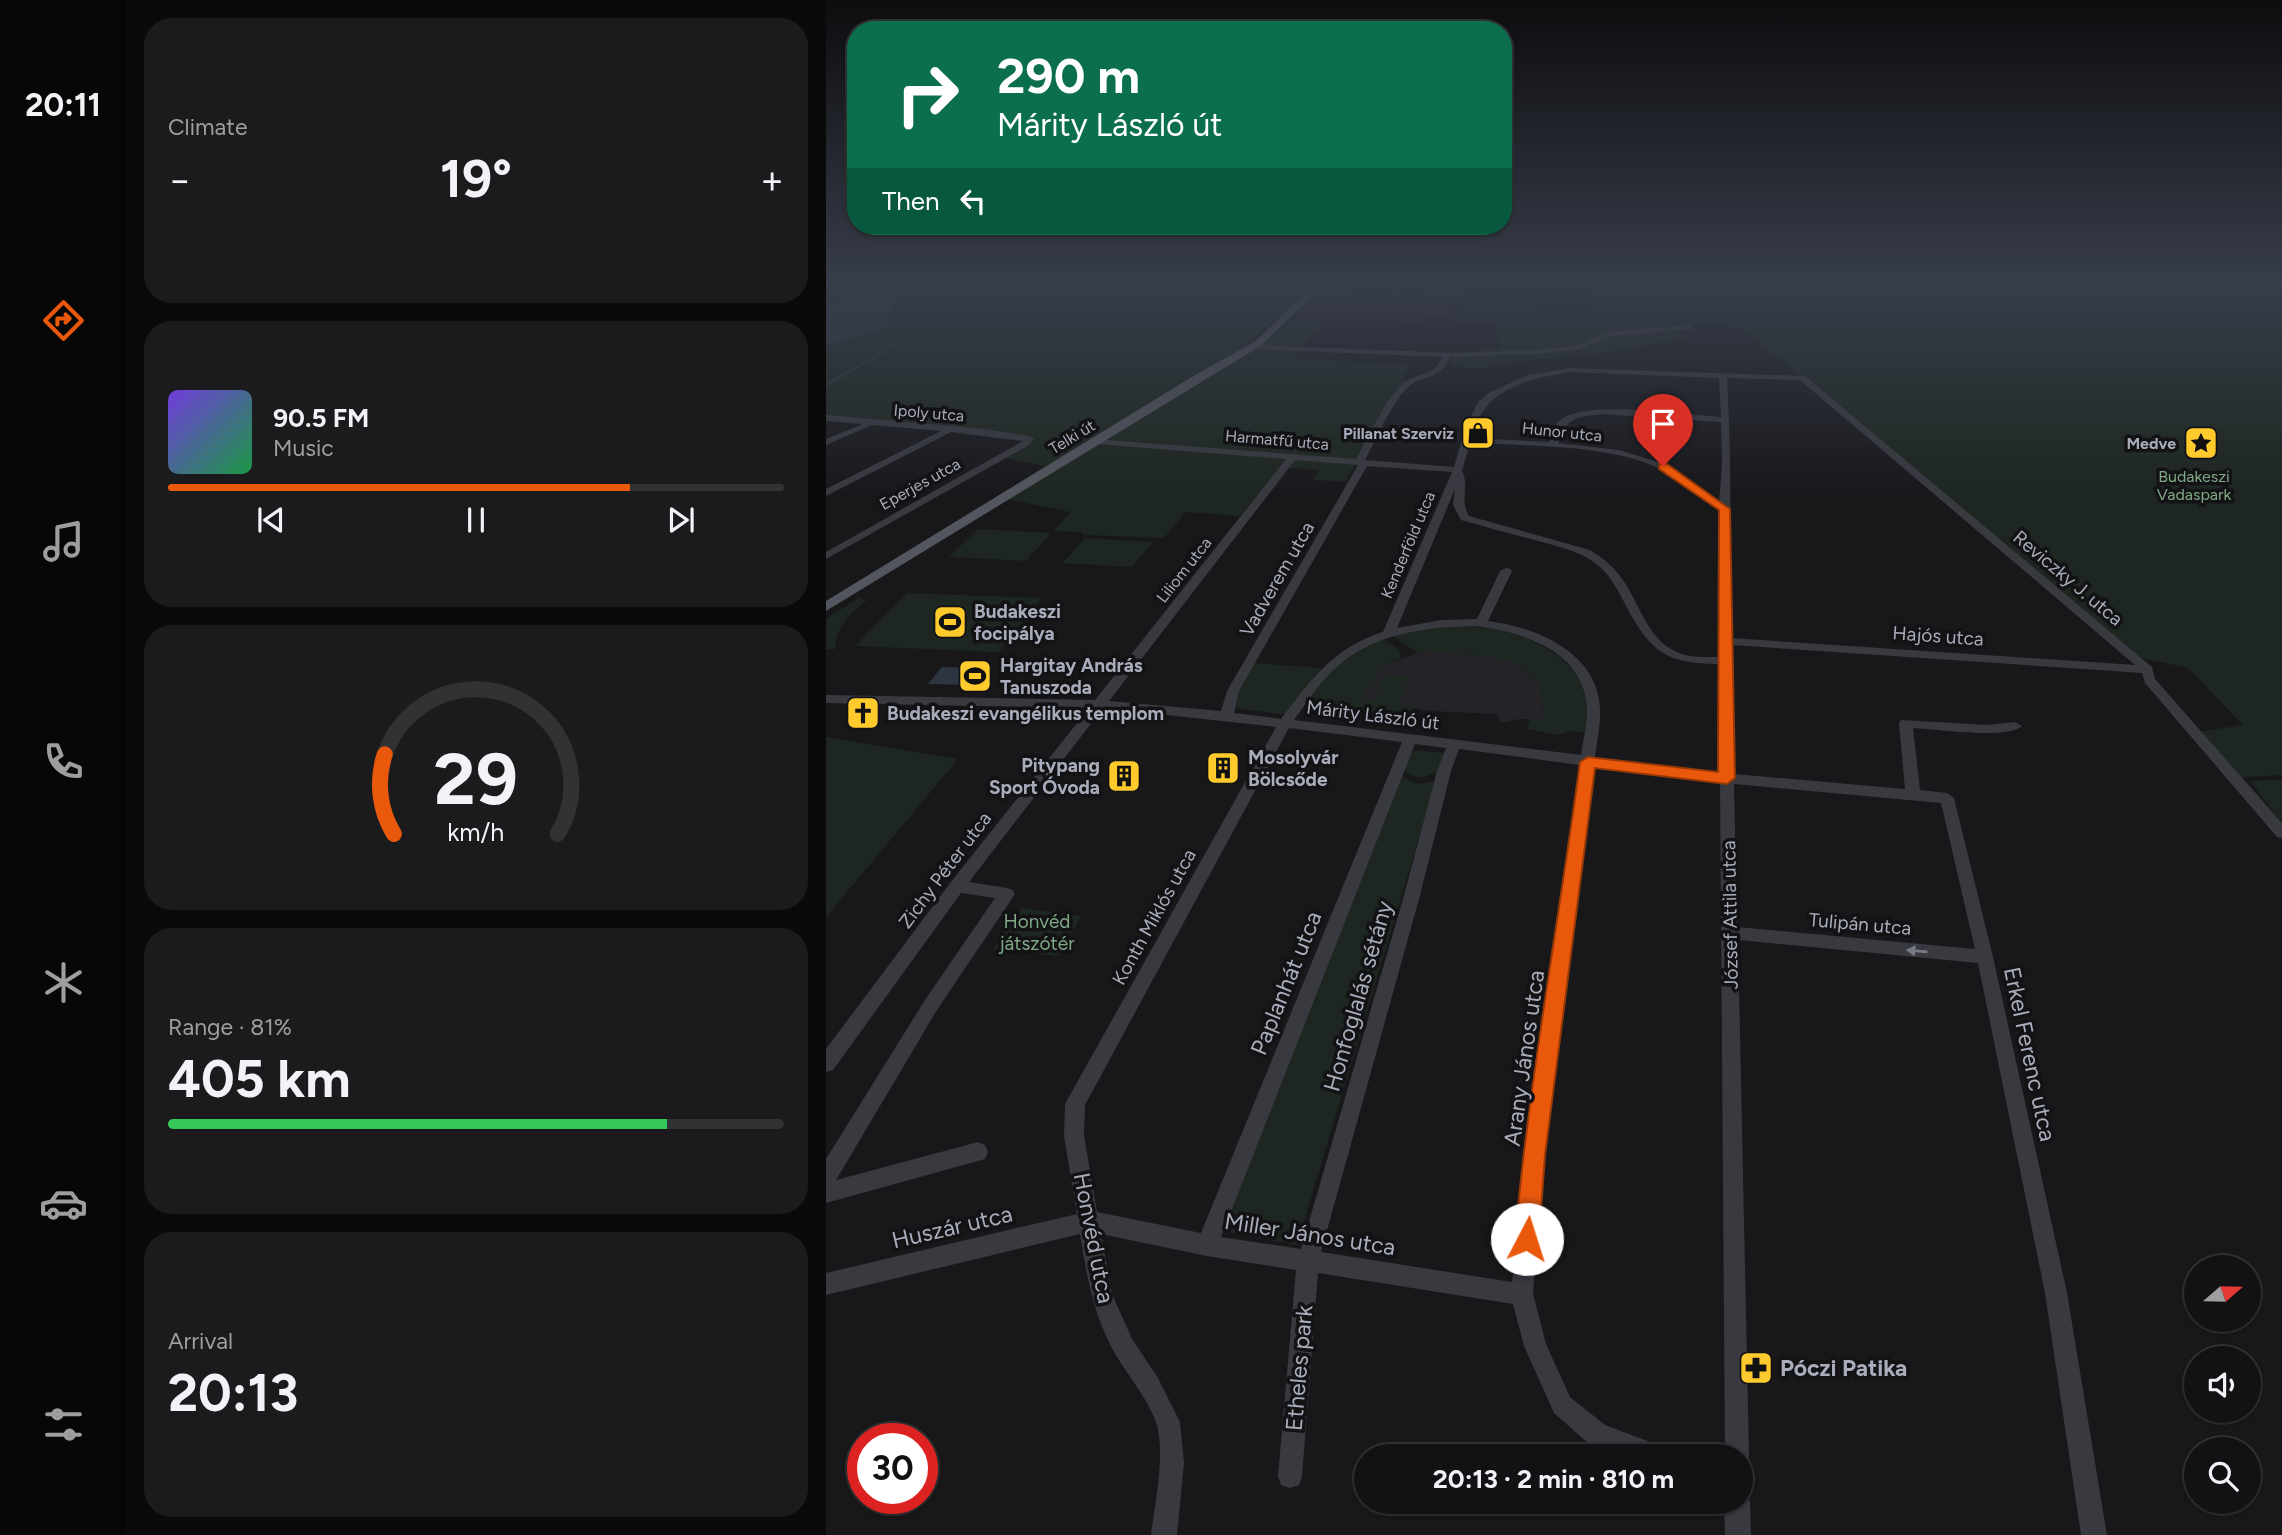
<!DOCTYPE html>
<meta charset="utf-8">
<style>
body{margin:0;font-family:Figtree,sans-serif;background:#1b1b1d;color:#f1f3f6;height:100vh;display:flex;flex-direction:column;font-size:26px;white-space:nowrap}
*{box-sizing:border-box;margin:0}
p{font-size:23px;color:#9c9ea0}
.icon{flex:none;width:38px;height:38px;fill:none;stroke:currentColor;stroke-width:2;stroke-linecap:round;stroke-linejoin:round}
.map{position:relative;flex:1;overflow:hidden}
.sheet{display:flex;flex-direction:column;gap:18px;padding:18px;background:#0a0a0b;width:700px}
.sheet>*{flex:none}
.guide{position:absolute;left:21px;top:21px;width:665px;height:214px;border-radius:28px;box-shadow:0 2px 5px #0004,0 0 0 2px #313234;background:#0b6e4f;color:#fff;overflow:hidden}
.needle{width:46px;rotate:70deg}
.buttons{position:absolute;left:1358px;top:1255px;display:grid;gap:14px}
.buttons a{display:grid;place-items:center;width:77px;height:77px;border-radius:50%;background:#121214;box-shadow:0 2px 5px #0004,0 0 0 2px #313234;font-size:35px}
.speed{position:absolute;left:21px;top:1423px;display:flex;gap:14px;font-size:35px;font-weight:700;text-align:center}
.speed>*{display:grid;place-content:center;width:91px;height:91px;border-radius:50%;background:#121214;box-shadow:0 2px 5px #0004,0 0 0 2px #313234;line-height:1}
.speed .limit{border:10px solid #d22;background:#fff;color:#111}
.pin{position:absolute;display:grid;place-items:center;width:60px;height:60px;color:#fff;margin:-72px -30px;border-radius:50% 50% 50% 0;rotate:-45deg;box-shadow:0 0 7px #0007}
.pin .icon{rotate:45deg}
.me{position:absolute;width:77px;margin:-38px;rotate:5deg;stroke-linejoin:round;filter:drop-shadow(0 0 5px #0008)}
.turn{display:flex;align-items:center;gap:24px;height:147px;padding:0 35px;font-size:32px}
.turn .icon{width:91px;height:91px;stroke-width:2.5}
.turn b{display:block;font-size:49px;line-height:60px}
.then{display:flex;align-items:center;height:66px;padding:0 35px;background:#0003;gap:14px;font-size:26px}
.big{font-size:52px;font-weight:700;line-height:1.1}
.sheet .widget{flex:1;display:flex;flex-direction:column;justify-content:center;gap:10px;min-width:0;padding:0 24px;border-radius:28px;background:#1b1b1d}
.sheet .dial{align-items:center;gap:0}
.dial svg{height:182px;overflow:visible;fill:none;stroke:#313234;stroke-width:7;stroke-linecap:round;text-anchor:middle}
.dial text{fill:#f1f3f6;stroke:none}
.song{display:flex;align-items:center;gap:21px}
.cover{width:84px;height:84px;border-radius:10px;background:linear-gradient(135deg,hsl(260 70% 55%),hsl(140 70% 35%))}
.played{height:7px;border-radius:4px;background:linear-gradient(90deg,#ea580c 75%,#313234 75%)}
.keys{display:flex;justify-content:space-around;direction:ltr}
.heat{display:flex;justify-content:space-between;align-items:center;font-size:38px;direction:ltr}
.charge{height:10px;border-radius:5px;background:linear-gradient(90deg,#34c759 81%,#313234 0)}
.trip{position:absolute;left:528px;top:1444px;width:399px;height:70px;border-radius:35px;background:#121214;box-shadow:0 2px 5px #0004,0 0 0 2px #313234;font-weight:700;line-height:70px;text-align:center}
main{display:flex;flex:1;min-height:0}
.tabs{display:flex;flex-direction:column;width:126px;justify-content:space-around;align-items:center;background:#070708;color:#9c9ea0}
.tabs .icon{width:49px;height:49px}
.tabs .selected{color:#ea580c}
.tabs b{font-size:32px;color:#f1f3f6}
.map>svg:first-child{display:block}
.built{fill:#242428}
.green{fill:#1d2620;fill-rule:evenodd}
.water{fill:#2d3640}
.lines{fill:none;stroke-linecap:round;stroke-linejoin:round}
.stream{stroke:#2d3640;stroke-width:2}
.minor{fill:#393940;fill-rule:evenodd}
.major{fill:#54565f;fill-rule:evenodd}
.oneway{fill:#777984}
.route{fill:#ea580c;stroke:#983908;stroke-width:2}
.labels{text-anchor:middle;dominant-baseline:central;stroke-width:7;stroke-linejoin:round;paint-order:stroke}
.far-street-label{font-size:16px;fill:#a9adbb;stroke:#131316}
.far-poi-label{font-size:16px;font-weight:bold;fill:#a9adbb;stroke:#131316;text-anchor:end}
.far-park-label{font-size:16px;fill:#7fa885;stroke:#131316}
.street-label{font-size:19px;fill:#a9adbb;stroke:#131316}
.poi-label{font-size:19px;font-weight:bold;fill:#a9adbb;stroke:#131316;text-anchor:start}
.park-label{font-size:19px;fill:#7fa885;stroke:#131316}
.near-street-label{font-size:23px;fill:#a9adbb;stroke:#131316}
.near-poi-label{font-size:23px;font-weight:bold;fill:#a9adbb;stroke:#131316;text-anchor:start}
</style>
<main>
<nav class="tabs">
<b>20:11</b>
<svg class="icon selected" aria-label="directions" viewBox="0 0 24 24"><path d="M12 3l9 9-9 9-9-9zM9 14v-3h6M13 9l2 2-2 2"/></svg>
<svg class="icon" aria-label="music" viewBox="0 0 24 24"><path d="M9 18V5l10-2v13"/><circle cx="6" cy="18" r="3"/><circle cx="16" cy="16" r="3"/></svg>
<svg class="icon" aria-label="phone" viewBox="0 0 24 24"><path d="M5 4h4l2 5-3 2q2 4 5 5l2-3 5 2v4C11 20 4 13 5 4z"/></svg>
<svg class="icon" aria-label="climate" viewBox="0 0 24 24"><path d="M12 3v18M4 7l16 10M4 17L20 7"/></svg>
<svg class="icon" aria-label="car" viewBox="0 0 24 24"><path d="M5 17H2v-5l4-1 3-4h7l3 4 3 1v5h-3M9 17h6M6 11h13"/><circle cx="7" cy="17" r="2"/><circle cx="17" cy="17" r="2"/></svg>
<svg class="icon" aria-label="filters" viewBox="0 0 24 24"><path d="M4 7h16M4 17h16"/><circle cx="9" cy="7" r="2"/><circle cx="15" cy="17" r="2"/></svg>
</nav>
<section class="sheet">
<div class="widget"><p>Climate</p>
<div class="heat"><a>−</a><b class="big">19°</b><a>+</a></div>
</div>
<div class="widget">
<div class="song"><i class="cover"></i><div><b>90.5 FM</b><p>Music</p></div></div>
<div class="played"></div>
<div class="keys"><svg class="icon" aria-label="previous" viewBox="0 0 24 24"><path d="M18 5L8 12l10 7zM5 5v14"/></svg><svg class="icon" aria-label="pause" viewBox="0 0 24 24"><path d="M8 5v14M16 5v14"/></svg><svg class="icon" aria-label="next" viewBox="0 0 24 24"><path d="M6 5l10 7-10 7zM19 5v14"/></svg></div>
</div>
<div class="widget dial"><svg viewBox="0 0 100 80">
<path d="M14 69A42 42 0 1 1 86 69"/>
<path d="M14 69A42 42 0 0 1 10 34" stroke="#ea580c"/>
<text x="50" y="56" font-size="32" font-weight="700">29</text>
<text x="50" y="72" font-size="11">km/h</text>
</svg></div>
<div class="widget"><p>Range · 81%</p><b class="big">405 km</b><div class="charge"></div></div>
<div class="widget"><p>Arrival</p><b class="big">20:13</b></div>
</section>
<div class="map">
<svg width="1456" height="1535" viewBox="0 0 1456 1535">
<rect width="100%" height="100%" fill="#18181b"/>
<g class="built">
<polygon points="489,295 626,302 627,307 621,317 598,316 594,322 469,317"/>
<polygon points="600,650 684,660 715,685 717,720 693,719 675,723 670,714 604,711 547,701 534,696 559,665"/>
</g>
<g class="green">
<path d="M0,281h646l-13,20 133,7 10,-27h680v494l-45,3 -40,-46 46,-7 -55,-57 -50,-11 -395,-328c-24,-5 -43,-5 -67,1l12,8 -73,13 -125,14 -5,4 -36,-3 5,-14 46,-4 -4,-24h-42l-1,-7 6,-15 -156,-8 -59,53 19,-3 27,-26h38l-36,40 118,7 -6,13 4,4 -7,5 -56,95 -32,-2 6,-10 -39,-3 -40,49 -54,-4 -22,26 -81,-3 -2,-3 -27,-1 16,-19 -74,-15 50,-31 -41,-8 27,-20 -4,-2 -202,-19zM578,284l14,3 14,-2 1,4 -7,1 -9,9 -68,-4 8,-8 37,1 -6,7 5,-1z"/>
<polygon points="152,529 225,533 200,561 123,557"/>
<polygon points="259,538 327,542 306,567 237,563"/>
<polygon points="81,593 215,598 173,652 29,646"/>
<path d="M32,598l9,2c-18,14 -30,26 -32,49l-9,1v-31z"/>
<path d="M639,626c44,1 105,21 121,68 4,12 1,25 0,38l-17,-1 -10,4 -32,-6 3,-10 13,1 -2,-35 -31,-25 -84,-10 -9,3 -26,-18 28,-7z"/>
<path d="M557,638l16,12 2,8 -16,7 -24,31 13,5 12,-27 24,3 -12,27 16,3 -4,12 -4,-3 -80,-9 -6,-7 -13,-3c22,-28 44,-44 76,-59z"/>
<polygon points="428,663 497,668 460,713 454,714 415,709 407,705 407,701"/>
<polygon points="0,737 132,759 0,917"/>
<polygon points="589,750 616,753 618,756 613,771 595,778 581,774 577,768 584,753"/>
<polygon points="576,777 592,784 610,781 471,1245 397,1231"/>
<polygon points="1456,779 1456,823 1424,781"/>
<polygon points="195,908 256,916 231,956 167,949"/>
</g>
<g class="water">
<polygon points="79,293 64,312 62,327 0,346 0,305 25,297"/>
<polygon points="116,667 156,668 143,685 102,684"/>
</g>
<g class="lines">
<polyline class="stream" points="0,385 71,344"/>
<g class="minor">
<path d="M862,325l4,2 -1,2 -81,7 -30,13 -45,5 -85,3c-13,27 -26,15 -43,31 -17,17 -30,51 -42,72l89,7 12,-42 13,-24 11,-9 38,-17 42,-7 235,8 347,291 3,12 127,144v15l-5,-1 -132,-154 -3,-10 -410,-28 2,129 171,15 -6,-66 2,-3 87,5 27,-3 7,4c-15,14 -87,3 -109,2l7,62 27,3 7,5 39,159 74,336 40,242h-26l-36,-242 -67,-330 -240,-23 11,516 -3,9 -5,1v-10h-16l-5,-674 -126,-16 -18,154 -32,235 -11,139 13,50 24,53 35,28 45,17 25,5 3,9h-55l-35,-13 -34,-30 -30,-67 -11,-42 -195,-31 -16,203 -3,9 -9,3 -9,-3 -3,-9 18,-206 -89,-14 -106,-22 11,60 20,45 26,39 22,44 4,41 -7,72h-26c4,-32 15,-83 5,-113 -9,-24 -26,-44 -39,-65 -23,-39 -30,-79 -37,-123l-254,61v-22l251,-59 -13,-78 1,-32 211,-377 -173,-19 -134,174 38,6 6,2 2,4 -78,116 -101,170 142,-38 7,3 3,7 -3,7 -159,44v-44l99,-159 70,-102 -34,-5 -128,177 -7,2v-23l125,-167 138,-174 -263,-5v-8l269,5 191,-241 -190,-15 -3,-1v-4l263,20c13,-22 28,-59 47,-75 15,-13 29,-6 40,-27l-190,-8 -4,-2 1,-2 209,8 76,-3 43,-5 31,-13zM744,372l149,6 2,39c-34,-2 -141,-19 -163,5 -4,5 -7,14 -9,20l-77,-4c11,-50 54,-58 98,-66zM901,378l73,2 335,285 -404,-27c-1,-87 1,-174 -4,-260zM775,414l120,8 1,42 -3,38 -54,-38 -46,-14 -61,-7c11,-27 16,-25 43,-29zM644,443c57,3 141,1 192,27 21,10 37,28 57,40v147c-12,0 -26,1 -37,-3 -32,-10 -41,-46 -57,-71 -9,-14 -20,-24 -35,-33l-121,-34c-10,-15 1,-30 -7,-45zM469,460l63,5 -131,226 -6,20 -112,-10zM541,466l85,6 -69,160c-47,14 -73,48 -102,87l-47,-6 5,-22zM629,489l-2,16 8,15c25,7 49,14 74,20 20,6 43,10 60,23 14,10 21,24 29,39 25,48 40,62 96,62v108l-125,-15c2,-16 6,-34 5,-49 -3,-56 -64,-81 -112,-87l24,-50 -2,-2 -4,-1 -6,3 -23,48 -36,1 -44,8zM649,626c47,6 108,24 112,81 1,15 -4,33 -6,48l-287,-35c14,-19 26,-39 44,-54 37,-33 89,-39 137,-40zM463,728l113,14 -201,491 -104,-21 -13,-76 1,-31zM589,744l31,4 -9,23 -34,128 -102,350 -80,-12zM633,749l121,16 -20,155 -36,235 -12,127 -191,-30 98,-353 32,-128zM908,784l207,19 34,146 -238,-22z"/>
<polygon points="0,415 159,429 203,436 208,439 203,445 0,559 0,552 197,441 125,432 0,496 0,489 115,431 46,425 0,445 0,439 37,424 0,421"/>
<polygon points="915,1491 920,1493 924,1502 925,1535 899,1535 898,1502 915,1502"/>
</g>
<polygon class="major" points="492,281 501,281 436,345 0,611 0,601 369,375 430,341"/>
</g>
<defs><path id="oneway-solid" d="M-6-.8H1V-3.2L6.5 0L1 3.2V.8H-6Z" transform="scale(1.75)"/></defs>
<use class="oneway" href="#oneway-solid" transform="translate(1091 951) rotate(-175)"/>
<linearGradient id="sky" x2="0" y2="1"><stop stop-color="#0d0d0f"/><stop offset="0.57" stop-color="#373d4a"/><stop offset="1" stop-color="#373d4a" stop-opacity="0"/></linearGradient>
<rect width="1456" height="496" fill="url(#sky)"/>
<path class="route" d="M833,464h8l63,45 5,269 -8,6 -132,-16 -50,387 -6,84 -4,8 -8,4 -9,-4 -3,-8c14,-160 44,-318 65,-477l8,-5 130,15 1,-262 -60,-41z"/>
<defs>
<symbol id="shop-square" viewBox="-11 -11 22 22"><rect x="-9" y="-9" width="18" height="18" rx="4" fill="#ffcb2c" stroke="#131316"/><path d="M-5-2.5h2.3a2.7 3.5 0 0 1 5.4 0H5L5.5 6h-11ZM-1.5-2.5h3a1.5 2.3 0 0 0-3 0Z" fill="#111"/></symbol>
<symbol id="sight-square" viewBox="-11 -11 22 22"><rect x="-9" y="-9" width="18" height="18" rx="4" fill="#ffcb2c" stroke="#131316"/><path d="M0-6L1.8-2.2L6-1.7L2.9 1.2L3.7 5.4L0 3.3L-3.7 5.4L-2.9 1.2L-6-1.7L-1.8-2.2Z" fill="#111"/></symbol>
<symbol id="stadium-square" viewBox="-11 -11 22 22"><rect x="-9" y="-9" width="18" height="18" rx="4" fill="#ffcb2c" stroke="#131316"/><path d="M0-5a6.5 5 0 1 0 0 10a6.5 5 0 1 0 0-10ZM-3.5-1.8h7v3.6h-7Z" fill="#111"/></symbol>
<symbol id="church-square" viewBox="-11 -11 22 22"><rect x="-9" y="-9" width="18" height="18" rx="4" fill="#ffcb2c" stroke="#131316"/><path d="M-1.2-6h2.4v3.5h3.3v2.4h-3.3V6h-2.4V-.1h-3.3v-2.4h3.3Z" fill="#111"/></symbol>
<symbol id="building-square" viewBox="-11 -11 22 22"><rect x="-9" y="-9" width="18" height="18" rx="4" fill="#ffcb2c" stroke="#131316"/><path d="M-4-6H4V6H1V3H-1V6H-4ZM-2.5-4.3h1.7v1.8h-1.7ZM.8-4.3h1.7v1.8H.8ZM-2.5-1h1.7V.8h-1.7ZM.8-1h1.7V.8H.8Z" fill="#111"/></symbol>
<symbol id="pharmacy-square" viewBox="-11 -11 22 22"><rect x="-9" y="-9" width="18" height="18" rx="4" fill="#ffcb2c" stroke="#131316"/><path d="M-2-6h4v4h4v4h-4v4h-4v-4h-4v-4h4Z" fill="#111"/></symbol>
</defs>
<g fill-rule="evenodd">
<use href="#shop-square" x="633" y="414" width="38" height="38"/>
<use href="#sight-square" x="1356" y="424" width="38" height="38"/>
<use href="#stadium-square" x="105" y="603" width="38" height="38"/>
<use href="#stadium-square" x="130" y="657" width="38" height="38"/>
<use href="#church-square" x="18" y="694" width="38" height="38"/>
<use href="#building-square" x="378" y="749" width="38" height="38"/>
<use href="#building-square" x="279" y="757" width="38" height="38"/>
<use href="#pharmacy-square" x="911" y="1349" width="38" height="38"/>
</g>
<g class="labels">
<g class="far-street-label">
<text transform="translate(103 413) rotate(5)">Ipoly utca</text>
<text transform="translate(736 432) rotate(6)">Hunor utca</text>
<text transform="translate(246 437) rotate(-31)">Telki út</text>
<text transform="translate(451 440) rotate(5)">Harmatfű utca</text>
<text transform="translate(94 484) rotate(-29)">Eperjes utca</text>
<text transform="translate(582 545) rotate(-67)">Kenderföld utca</text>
<text transform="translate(358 570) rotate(-52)">Liliom utca</text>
</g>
<g class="far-poi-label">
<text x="628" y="433">Pillanat Szerviz</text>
<text x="1350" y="443">Medve</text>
</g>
<g class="far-park-label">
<text x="1368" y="476">Budakeszi<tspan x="1368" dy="18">Vadaspark</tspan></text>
</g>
<g class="street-label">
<text transform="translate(1242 578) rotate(40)">Reviczky J. utca</text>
<text transform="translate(451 579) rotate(-60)">Vadverem utca</text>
<text transform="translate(1112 636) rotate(4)">Hajós utca</text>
<text transform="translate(547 715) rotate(7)">Márity László út</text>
<text transform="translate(119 870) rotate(-53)">Zichy Péter utca</text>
<text transform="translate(904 915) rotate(-91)">József Attila utca</text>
<text transform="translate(328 917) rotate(-61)">Konth Miklós utca</text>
<text transform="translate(1034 924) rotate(5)">Tulipán utca</text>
</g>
<g class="poi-label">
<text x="148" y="611">Budakeszi<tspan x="148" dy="22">focipálya</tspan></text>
<text x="174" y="665">Hargitay András<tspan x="174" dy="22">Tanuszoda</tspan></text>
<text x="61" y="713">Budakeszi evangélikus templom</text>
<text x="422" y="757">Mosolyvár<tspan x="422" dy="22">Bölcsőde</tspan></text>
<text x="274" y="765" text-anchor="end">Pitypang<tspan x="274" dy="22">Sport Óvoda</tspan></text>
</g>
<g class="park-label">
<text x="211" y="921">Honvéd<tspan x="211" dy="22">játszótér</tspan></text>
</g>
<g class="near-street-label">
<text transform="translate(460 983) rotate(-68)">Paplanhát utca</text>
<text transform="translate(532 996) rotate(-74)">Honfoglalás sétány</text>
<text transform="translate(1204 1054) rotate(78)">Erkel Ferenc utca</text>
<text transform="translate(698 1058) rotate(-82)">Arany János utca</text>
<text transform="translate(126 1227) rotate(-13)">Huszár utca</text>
<text transform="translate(484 1234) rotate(9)">Miller János utca</text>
<text transform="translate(268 1238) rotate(79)">Honvéd utca</text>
<text transform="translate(473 1368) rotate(-85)">Etheles park</text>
</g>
<g class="near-poi-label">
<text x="954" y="1368">Póczi Patika</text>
</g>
</g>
</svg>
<div class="buttons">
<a><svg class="needle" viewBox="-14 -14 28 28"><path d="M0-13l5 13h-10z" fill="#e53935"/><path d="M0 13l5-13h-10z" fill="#9c9ea0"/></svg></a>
<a><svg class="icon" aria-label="sound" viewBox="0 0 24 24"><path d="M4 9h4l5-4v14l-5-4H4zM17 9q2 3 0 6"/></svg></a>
<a><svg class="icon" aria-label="search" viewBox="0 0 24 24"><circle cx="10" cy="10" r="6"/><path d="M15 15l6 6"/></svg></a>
</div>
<div class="speed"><div class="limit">30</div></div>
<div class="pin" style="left:837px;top:466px;background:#d93025"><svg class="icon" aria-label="arrive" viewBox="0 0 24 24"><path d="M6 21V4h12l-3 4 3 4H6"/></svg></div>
<svg class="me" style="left:701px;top:1239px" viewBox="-20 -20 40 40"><circle r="19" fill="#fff"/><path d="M0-13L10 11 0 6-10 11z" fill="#ea580c"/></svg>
<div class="trip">20:13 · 2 min · 810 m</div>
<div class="guide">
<div class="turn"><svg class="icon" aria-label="right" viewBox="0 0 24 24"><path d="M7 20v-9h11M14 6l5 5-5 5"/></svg><div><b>290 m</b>Márity László út</div></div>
<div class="then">Then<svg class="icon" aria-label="left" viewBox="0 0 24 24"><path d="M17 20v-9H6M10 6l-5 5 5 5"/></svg></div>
</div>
</div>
</main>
